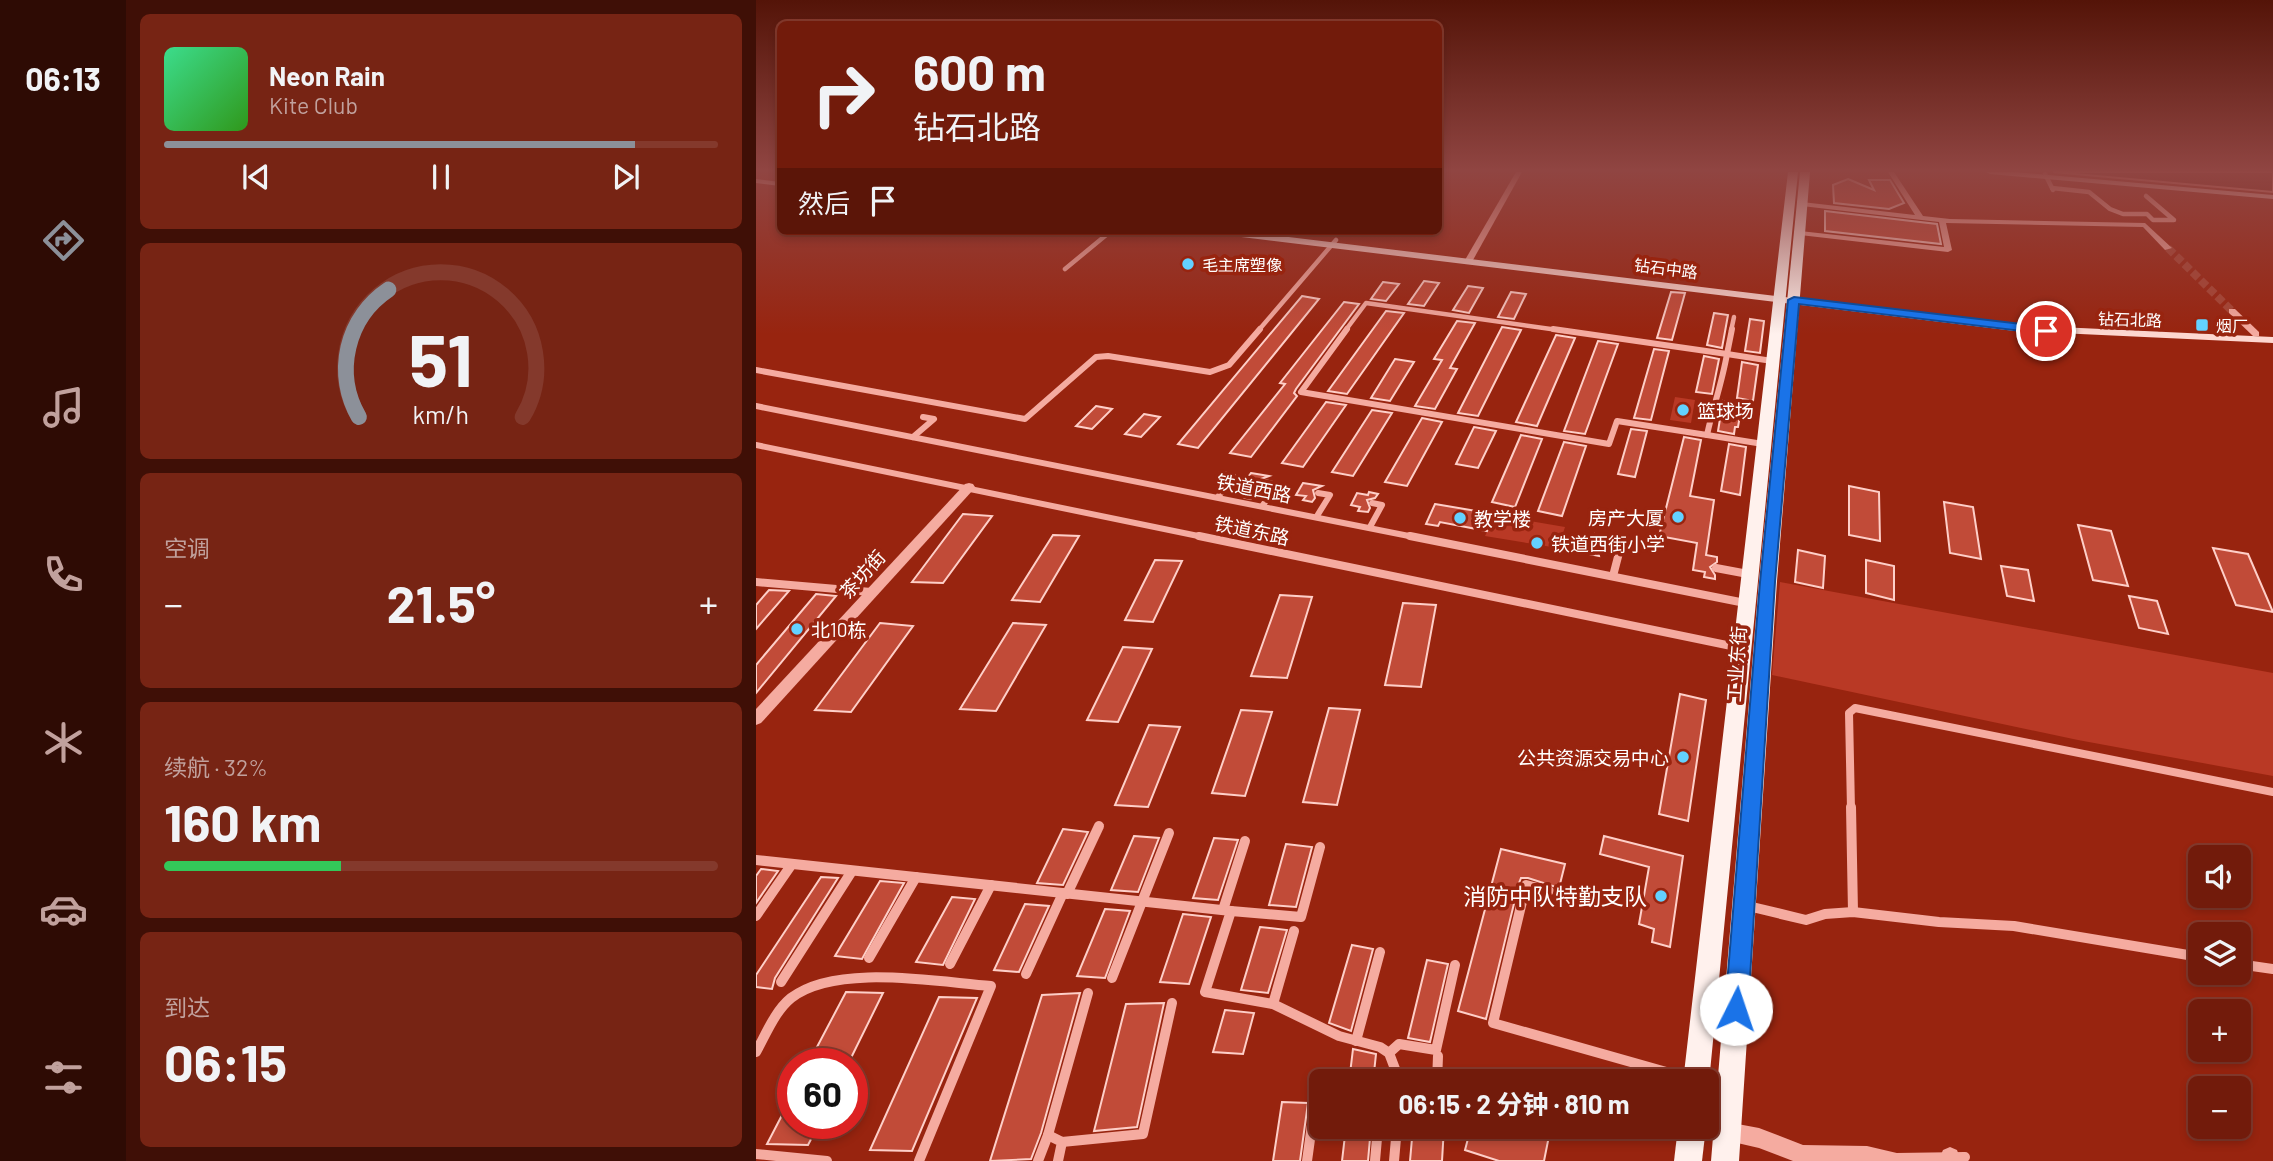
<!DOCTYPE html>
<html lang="zh">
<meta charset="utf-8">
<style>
body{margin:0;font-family:Barlow,"Noto Sans SC",sans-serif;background:#772414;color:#f1f3f6;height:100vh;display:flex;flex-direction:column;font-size:26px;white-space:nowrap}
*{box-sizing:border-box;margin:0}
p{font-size:23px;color:#c1a19d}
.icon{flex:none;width:38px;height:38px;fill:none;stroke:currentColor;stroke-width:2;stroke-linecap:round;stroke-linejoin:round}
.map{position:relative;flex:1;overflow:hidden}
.drawer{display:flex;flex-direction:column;gap:14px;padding:14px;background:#3f0f06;width:630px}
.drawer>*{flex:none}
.hud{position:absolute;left:21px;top:21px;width:665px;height:214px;border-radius:10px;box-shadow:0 4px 10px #0003,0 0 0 2px #84392c;background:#721b0b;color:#f1f3f6;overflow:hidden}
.buttons{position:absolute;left:1432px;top:845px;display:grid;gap:14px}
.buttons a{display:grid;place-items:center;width:63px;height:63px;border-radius:10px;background:#721b0b;box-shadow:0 4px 10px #0003,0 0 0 2px #84392c;font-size:35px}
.speed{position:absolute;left:21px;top:1048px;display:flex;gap:14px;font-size:35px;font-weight:700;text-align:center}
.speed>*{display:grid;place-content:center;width:91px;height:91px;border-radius:50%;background:#721b0b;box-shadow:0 4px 10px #0003,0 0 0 2px #84392c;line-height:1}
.speed .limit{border:10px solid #d22;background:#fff;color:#111}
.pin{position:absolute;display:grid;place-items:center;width:60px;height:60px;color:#fff;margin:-30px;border:4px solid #fff;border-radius:50%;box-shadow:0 2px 7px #0007}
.me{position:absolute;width:77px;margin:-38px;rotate:4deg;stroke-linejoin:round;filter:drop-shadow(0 0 5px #0008)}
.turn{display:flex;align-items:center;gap:24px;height:147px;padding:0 21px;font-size:32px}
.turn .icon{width:91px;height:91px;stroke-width:2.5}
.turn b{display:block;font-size:49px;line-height:60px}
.then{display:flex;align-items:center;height:66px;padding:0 21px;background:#0003;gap:14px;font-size:26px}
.big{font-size:52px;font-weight:700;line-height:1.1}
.drawer .card{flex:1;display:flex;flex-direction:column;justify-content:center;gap:10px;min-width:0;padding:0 24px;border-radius:10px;background:#772414}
.drawer .dial{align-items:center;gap:0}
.dial svg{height:182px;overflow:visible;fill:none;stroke:#84392c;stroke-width:7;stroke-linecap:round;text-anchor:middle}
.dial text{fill:#f1f3f6;stroke:none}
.song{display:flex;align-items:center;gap:21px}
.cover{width:84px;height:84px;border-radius:10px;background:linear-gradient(135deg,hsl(150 70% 55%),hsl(110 70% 35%))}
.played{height:7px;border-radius:4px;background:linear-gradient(90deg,#8c9099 85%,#84392c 85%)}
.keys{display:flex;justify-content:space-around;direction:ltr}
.heat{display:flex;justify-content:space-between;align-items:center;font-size:38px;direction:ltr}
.charge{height:10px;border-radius:5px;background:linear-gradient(90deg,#34c759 32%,#84392c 0)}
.trip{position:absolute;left:553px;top:1069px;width:410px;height:70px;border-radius:10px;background:#721b0b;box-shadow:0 4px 10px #0003,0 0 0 2px #84392c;font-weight:700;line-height:70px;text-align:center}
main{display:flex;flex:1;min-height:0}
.tabs{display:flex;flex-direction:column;width:126px;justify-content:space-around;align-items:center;background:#2e0b04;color:#c1a19d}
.tabs .icon{width:49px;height:49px}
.tabs .on{color:#8c9099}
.tabs b{font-size:32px;color:#f1f3f6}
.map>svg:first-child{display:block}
.green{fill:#b93925}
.water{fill:#731a09;stroke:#f89e91;stroke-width:2}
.building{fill:#c14b38;stroke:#fecfc8;stroke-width:2}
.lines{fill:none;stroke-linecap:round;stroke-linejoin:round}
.tertiary-tunnel{stroke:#a74533;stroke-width:8;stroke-dasharray:8 3.5;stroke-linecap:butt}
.minor-far3{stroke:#f5aba0;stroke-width:4.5}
.minor-far2{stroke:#f5aba0;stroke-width:6}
.minor-far1{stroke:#f5aba0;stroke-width:8}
.minor{stroke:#f5aba0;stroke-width:10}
.tertiary{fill:#f5aba0;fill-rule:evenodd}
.secondary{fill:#fdd7d0;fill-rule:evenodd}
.primary{fill:#fff1ed;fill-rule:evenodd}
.route{fill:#1a73e8;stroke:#114b97;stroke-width:2}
.poi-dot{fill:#63d1ff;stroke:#98240f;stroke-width:2.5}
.labels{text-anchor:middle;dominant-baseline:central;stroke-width:7;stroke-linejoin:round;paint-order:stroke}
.far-poi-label{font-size:16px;fill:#fff;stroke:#98240f;text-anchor:start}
.far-street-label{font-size:16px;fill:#fff;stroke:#98240f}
.poi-label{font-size:19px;fill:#fff;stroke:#98240f;text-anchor:start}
.street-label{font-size:19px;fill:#fff;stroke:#98240f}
.near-poi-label{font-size:23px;fill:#fff;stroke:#98240f;text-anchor:end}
</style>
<main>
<nav class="tabs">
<b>06:13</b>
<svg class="icon on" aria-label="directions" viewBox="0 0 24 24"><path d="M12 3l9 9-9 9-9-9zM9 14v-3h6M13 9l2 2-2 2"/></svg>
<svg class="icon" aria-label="music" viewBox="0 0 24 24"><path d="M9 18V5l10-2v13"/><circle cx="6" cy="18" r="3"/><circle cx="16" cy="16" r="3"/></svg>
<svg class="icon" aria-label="phone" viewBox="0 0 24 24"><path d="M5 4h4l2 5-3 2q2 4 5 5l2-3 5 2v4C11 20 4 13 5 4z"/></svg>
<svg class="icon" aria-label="climate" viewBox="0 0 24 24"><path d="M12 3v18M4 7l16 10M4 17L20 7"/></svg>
<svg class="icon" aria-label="car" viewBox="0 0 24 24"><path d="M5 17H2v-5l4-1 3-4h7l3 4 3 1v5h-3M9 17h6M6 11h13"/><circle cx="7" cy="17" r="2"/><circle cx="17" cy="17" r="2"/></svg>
<svg class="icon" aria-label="filters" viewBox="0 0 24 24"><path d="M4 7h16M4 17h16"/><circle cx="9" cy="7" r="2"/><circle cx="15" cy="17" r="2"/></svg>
</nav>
<section class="drawer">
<div class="card">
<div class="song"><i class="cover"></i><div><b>Neon Rain</b><p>Kite Club</p></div></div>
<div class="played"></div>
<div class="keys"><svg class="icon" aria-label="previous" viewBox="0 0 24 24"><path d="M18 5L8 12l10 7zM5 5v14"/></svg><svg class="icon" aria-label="pause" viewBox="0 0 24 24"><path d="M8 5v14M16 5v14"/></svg><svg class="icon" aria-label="next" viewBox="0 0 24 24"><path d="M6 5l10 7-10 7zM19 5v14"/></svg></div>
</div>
<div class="card dial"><svg viewBox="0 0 100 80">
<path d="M14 69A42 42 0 1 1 86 69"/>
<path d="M14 69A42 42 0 0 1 27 13" stroke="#8c9099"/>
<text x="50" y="56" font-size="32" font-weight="700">51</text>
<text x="50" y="72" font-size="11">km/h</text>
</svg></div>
<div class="card"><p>空调</p>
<div class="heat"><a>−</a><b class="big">21.5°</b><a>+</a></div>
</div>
<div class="card"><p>续航 · 32%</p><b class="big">160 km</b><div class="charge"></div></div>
<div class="card"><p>到达</p><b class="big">06:15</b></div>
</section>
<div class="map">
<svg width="1517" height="1161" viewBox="0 0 1517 1161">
<rect width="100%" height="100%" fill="#98240f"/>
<g class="green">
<polygon points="919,397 939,400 935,423 914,420"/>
<polygon points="739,515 809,527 802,548 729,536"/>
<polygon points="1024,582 1517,673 1517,776 1322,740 1016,675"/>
</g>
<polygon class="water" points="1297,172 1517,172 1517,192"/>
<g class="building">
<polygon points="1092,179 1118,190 1113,180 1134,180 1148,203 1133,209 1078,203 1077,185"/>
<polygon points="1069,211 1181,224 1185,244 1069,231"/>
<polygon points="668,281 683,283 668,306 652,304"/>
<polygon points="627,282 643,284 630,301 615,299"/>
<polygon points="712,286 727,288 713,313 697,310"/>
<polygon points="755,292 770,294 758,319 742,317"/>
<polygon points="915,292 929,293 916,340 901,338"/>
<polygon points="546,296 563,299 442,448 422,444"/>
<polygon points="588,302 603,304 540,389 538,393 541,396 495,457 474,453 529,384 524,383"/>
<polygon points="630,311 648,313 591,394 572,391"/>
<polygon points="958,313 972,315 966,348 951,345"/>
<polygon points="994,319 1008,321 1004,353 989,351"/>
<polygon points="701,321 719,323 694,368 701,369 679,409 659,406 686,360 678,359"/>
<polygon points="746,327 765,330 722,416 702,413"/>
<polygon points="800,335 819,338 781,426 760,422"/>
<polygon points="842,341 862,344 829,434 808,431"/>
<polygon points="898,349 913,351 895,420 878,418"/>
<polygon points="948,356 963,359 956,394 940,392"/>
<polygon points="639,359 658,362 634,401 615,398"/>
<polygon points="986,362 1002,365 997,401 981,398"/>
<polygon points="967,401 986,404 982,427 979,427 978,434 962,431"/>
<polygon points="570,402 590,405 547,467 526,463"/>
<polygon points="340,406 356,409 336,429 320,426"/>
<polygon points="616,410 636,413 597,476 576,472"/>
<polygon points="388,414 404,417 385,437 369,434"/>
<polygon points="666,418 686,422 651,486 629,482"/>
<polygon points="718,427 740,431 722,468 700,464"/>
<polygon points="875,429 891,431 879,477 862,474"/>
<polygon points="765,435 786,439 759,507 736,502"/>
<polygon points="928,437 945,440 934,496 958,500 950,555 961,557 961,562 954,567 959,575 959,579 948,577 949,572 937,570 941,543 903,536"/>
<polygon points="808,442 830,446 806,516 782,511"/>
<polygon points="973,444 990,447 984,495 965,491"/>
<polygon points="495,473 513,476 505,479 506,487 497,499 489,498 497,486 487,484"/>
<polygon points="547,483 566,486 557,490 559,498 556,502 547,500 550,496 540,495"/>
<polygon points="1093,486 1123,492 1124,541 1093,535"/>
<polygon points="613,492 622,494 619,498 611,500 614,508 612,512 602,511 604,507 595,505 601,493 612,495"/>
<polygon points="1188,502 1217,507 1225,559 1194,553"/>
<polygon points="679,504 738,514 731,531 684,522 682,526 670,524"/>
<polygon points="207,514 236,516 187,583 156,582"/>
<polygon points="1322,525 1355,531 1372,586 1337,580"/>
<polygon points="839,534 849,536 848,540 840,544 843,556 833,554 834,550 824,548 827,535 838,537"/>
<polygon points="297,535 323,536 284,602 256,600"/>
<polygon points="1457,548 1492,554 1517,612 1480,605"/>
<polygon points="1042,550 1069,556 1067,588 1039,582"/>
<polygon points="399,560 426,561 397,622 369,620"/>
<polygon points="1110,560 1138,566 1138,600 1110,593"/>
<polygon points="1245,566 1272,570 1278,601 1251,596"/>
<polygon points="13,590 33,591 0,629 0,605"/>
<polygon points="60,594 80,596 0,693 0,665"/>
<polygon points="524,595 556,597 531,678 495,676"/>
<polygon points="1373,596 1401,601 1412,634 1383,628"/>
<polygon points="647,603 680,605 665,687 629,685"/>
<polygon points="124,623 157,626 95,712 59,710"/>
<polygon points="257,623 290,625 240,711 204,709"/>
<polygon points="367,647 396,649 362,722 331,720"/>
<polygon points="924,694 950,700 932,821 903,814"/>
<polygon points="573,708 604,710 581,805 547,802"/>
<polygon points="485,710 516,712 489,796 456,793"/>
<polygon points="393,725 424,727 392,807 359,805"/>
<polygon points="307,829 332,832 307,885 281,883"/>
<polygon points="378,836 403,838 382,892 355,890"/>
<polygon points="848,836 927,856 914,947 896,942 898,929 883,924 893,867 844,854"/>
<polygon points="458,838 482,840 462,900 437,898"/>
<polygon points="530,844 556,847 540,907 513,905"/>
<polygon points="745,849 809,864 803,888 772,878 765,878 763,883 730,1019 702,1011"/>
<polygon points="5,869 22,871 0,903 0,876"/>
<polygon points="65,877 82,878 19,978 16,989 0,987 0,975"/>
<polygon points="124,881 148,883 106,959 79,956"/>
<polygon points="196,897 219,899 187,965 160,962"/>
<polygon points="269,904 293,906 263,972 238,970"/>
<polygon points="349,909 374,911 349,978 321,976"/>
<polygon points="427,914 455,917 433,984 404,982"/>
<polygon points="504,927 531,930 512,993 485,990"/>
<polygon points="596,945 617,949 595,1031 573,1023"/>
<polygon points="671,960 692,964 674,1042 652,1038"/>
<polygon points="90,992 127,993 92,1064 52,1064"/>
<polygon points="324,993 285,1133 275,1159 234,1161 286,995"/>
<polygon points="183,997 221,998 156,1151 114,1150"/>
<polygon points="408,1003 381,1127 338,1131 370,1004"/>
<polygon points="469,1010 498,1013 487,1054 457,1052"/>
<polygon points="597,1049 620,1054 617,1082 593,1082"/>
<polygon points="37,1094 37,1124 63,1124 52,1145 11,1144"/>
<polygon points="526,1102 552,1103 544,1161 517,1161"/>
<polygon points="590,1127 615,1127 612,1161 586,1161"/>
<polygon points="657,1127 688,1127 686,1161 654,1161"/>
<polygon points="715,1127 765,1127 793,1136 788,1161 743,1161 709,1150"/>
</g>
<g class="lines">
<polyline class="tertiary-tunnel" points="1412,248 1476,311"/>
<g class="minor-far3">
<polyline points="1289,174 1297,190"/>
<polyline points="1296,188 1333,192 1354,209 1367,214 1391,214 1397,220 1418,220 1390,196"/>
<polyline points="309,269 355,231"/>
<polyline points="502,331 580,240"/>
<polyline points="589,331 610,303 809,331"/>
<polyline points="975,331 978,317"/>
</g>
<g class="minor-far2">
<path d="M591,329l-46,63 308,52 8,-23 90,14c6,-28 15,-52 20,-81"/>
<polyline points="797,329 971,354"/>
<polyline points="971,354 1016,361"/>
<polyline points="971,354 976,329"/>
<polyline points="0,370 269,419 340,357 352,356 454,372 473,365 504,329"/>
<polyline points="0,406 663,538"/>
<polyline points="951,435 1007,444"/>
<polyline points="157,437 178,419 167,417"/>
<polyline points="0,445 452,538"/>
<polyline points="462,497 477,476 465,474"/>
<polyline points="507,505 521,485 509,482"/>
<polyline points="561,516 574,495 562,493"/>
<polyline points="614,527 626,505 616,503"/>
</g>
<g class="minor-far1">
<polyline points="443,536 985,648"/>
<polyline points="654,536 989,603"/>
<polyline points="846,546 864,549 857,576"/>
<polyline points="960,568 992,574"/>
<polyline points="0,582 115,592"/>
<polyline points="1095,809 1093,713 1099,708 1517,792"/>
</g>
<g class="minor">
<polyline points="1095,807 1097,912"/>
<polyline points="0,860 475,911 449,992 517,1004 583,1036 624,1047 633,1053 644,1082"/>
<polyline points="793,891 770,885 737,1023 935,1079"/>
<polyline points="311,894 343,826"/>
<polyline points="992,906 1050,920 1069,914 1097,912 1183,922 1258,926 1444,957"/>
<polyline points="467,910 489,841"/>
<polyline points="475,911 545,917 564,847"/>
<polyline points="0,916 36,864"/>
<polyline points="113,958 160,877"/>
<polyline points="194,964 235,885"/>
<polyline points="1482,964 1517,969"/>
<polyline points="270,974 307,893"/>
<polyline points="356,978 413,833"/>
<polyline points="25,982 96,871"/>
<polyline points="517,1004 538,931"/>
<polyline points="600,1041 624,952"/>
<path d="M0,1052c10,-18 19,-41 35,-54 45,-35 146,-16 200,-12l-72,175"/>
<polyline points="633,1053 643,1044 680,1050 699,965"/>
<polyline points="681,1082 682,1056"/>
<polyline points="306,1142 387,1134 416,1003"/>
<polyline points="0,1154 71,1161"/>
<polyline points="1140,1158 1209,1157"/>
<polyline points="282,1161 292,1135"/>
<polyline points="302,1161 306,1142 292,1135 332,993"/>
<polyline points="551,1161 559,1103"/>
<polyline points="619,1161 622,1127"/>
<polyline points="638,1161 641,1127"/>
</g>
<g class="tertiary">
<polygon points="760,172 766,172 717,260 710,262 709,260"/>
<polygon points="1132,172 1138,172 1167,216 1194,219 1389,223 1416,248 1409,250 1387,227 1190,223 1196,250 1192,252 1044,235 1040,233 1044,231 1188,247 1183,222 1046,206 1042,204 1046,202 1159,215"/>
<polygon points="1473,309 1479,309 1503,332 1503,336 1497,336 1473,313"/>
<polygon points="213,483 217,484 219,487 217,490 5,723 0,725 0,709 209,484"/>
<polygon points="971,1122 1003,1128 1047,1145 1111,1146 1145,1154 1148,1161 1037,1161 1003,1148 964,1139 961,1132 964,1125"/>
<polygon points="1194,1147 1201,1150 1205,1161 1185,1161 1184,1157 1187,1150"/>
</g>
<g class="secondary">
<polygon points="1230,172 1259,172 1517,195 1517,199 1234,174"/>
<polygon points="0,179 24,182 24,186 0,183"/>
<polygon points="457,231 483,231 1259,325 1517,337 1517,343 1259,331 461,234"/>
</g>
<g class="primary">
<polygon points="1032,172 1042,172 953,1082 950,1090 950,1082 927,1082"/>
<polygon points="1044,172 1054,172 1021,581 983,1161 955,1161 1003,581"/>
<polygon points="922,1127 950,1127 946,1161 918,1161"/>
</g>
</g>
<linearGradient id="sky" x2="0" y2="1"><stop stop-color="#541408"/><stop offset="0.51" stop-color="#904542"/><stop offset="1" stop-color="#904542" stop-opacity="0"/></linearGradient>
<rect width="1517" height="334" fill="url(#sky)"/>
<polygon class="route" points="1038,297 1290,327 1295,331 1290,334 1043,304 1019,582 992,1009 988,1017 980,1021 972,1017 969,1009 1004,582 1032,300"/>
<g class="poi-dot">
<circle cx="432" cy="264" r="7"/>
<rect x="1439" y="318" width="14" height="14" rx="3.5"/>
<circle cx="927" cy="410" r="7"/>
<circle cx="922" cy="517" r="7"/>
<circle cx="704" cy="518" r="7"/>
<circle cx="781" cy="543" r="7"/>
<circle cx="41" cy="629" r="7"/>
<circle cx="927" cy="757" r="7"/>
<circle cx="905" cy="896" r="7"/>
</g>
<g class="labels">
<g class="far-poi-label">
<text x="446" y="264">毛主席塑像</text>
<text x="1460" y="325">烟厂</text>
</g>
<g class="far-street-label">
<text transform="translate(910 268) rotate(7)">钻石中路</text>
<text transform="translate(1374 319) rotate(2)">钻石北路</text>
</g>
<g class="poi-label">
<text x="941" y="410">篮球场</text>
<text x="908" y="517" text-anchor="end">房产大厦</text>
<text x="718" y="518">教学楼</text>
<text x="795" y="543">铁道西街小学</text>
<text x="55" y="629">北10栋</text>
<text x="913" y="757" text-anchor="end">公共资源交易中心</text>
</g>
<g class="street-label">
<text transform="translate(498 488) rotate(11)">铁道西路</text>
<text transform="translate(496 530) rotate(12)">铁道东路</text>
<text transform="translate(106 574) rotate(-48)">茶坊街</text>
<text transform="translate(980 664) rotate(-86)">工业东街</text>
</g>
<g class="near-poi-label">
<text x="891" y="896">消防中队特勤支队</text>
</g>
</g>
</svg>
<div class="buttons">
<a><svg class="icon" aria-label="sound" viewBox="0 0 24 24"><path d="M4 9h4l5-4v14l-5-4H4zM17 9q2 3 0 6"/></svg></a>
<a><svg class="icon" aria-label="layers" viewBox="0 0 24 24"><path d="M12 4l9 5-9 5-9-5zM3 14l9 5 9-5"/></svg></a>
<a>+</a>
<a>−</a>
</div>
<div class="speed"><div class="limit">60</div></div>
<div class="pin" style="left:1290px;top:331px;background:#d93025"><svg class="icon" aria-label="arrive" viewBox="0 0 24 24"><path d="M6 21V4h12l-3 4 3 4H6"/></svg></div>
<svg class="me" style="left:980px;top:1009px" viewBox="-20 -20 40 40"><circle r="19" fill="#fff"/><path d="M0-13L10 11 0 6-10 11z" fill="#1a73e8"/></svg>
<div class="trip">06:15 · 2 分钟 · 810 m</div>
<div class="hud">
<div class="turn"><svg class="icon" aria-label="right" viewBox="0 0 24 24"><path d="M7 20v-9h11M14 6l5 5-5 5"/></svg><div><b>600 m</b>钻石北路</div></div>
<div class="then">然后<svg class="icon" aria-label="arrive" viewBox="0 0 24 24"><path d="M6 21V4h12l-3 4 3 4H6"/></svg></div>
</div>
</div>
</main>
